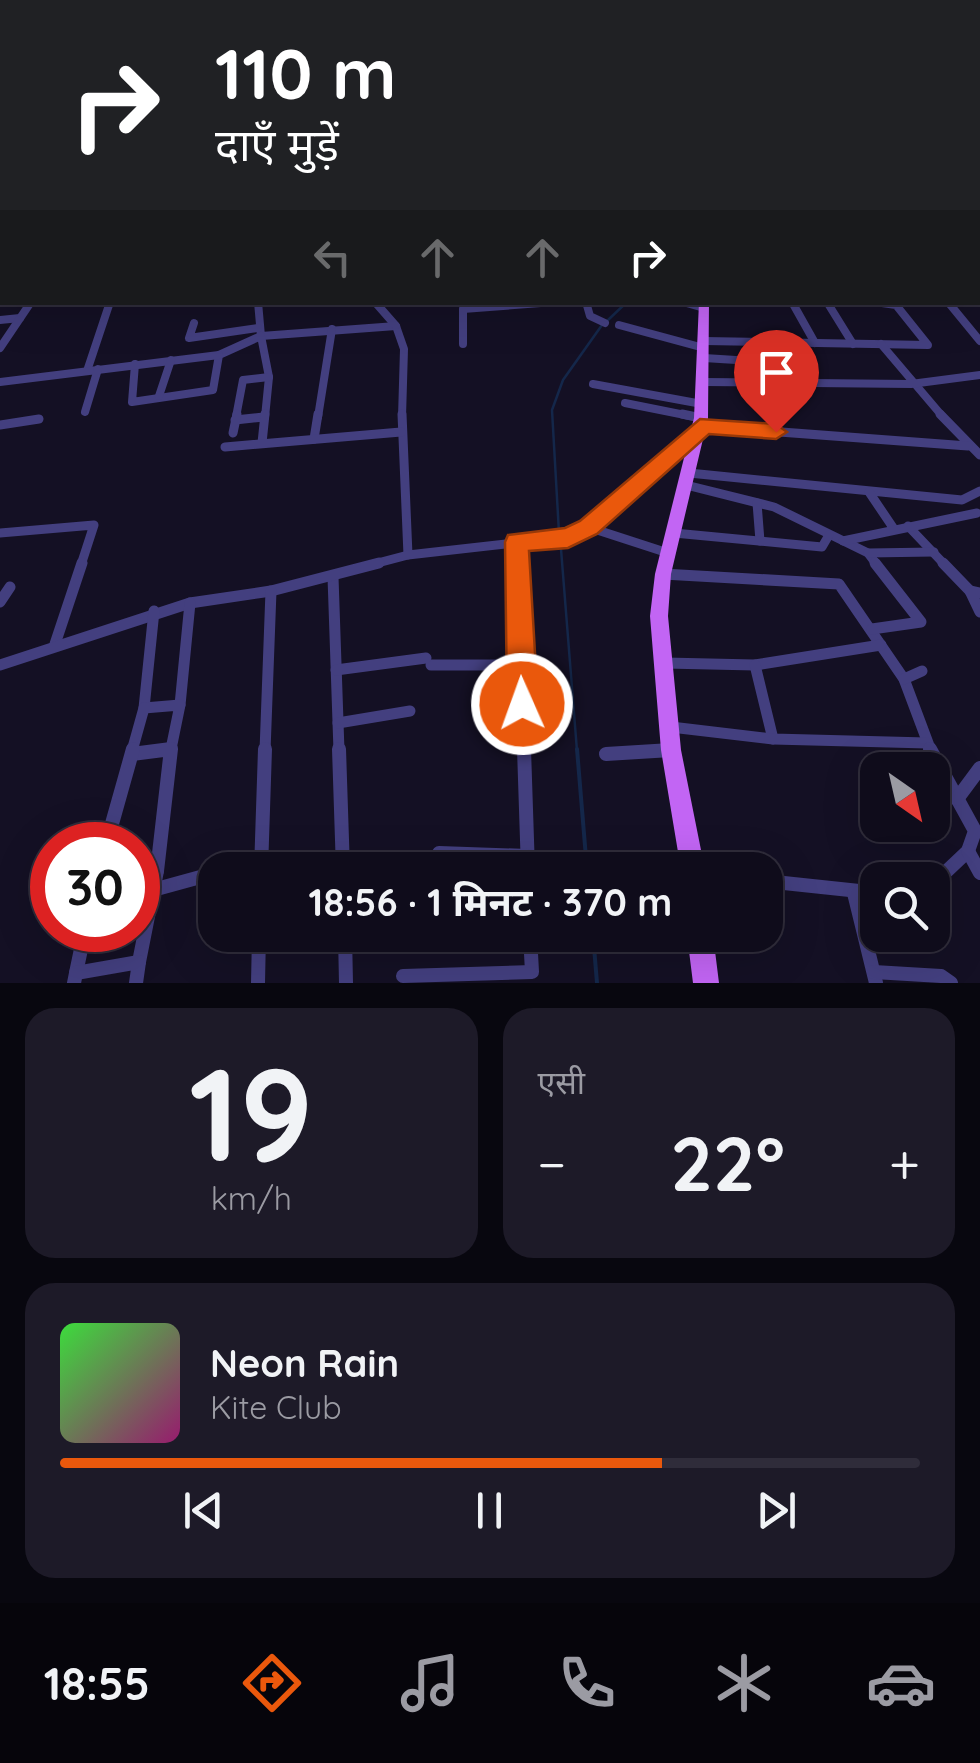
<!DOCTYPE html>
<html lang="hi">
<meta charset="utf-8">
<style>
body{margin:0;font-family:Quicksand,"Noto Sans Devanagari",sans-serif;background:#1d1a28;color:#f1f3f6;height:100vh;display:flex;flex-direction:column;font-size:38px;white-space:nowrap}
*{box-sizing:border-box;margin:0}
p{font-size:32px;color:#9b9ba3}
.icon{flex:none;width:55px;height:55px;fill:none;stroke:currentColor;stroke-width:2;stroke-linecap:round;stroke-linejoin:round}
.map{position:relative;height:983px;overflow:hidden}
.sheet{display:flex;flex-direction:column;gap:25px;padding:25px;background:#08070f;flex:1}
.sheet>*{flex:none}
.top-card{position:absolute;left:0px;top:0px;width:980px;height:305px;box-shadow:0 10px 40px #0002,0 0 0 2px #2f2c3a;background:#202124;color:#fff;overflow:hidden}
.needle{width:65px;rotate:146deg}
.controls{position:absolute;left:860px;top:752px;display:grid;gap:20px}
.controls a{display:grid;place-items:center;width:90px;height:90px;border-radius:20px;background:#0f0c1b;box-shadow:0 10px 40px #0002,0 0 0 2px #2f2c3a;font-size:50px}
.speed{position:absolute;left:30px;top:822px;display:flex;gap:20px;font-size:50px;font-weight:700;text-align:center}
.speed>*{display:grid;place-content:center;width:130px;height:130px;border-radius:50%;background:#0f0c1b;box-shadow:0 10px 40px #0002,0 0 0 2px #2f2c3a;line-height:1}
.speed .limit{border:15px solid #d22;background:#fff;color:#111}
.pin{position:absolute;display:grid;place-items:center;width:85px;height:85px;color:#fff;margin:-102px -42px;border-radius:50% 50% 50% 0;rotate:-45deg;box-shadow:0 0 10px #0007}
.pin .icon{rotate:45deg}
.me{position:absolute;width:110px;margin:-55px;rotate:358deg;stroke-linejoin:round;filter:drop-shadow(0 0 8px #0008)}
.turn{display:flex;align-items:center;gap:35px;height:210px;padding:0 50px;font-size:45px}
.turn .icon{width:130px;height:130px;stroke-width:2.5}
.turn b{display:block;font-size:70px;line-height:85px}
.lanes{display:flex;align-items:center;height:95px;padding:0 50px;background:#0003;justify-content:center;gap:50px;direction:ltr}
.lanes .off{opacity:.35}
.big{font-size:75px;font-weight:700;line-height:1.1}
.sheet .widget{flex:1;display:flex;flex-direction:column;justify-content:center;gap:15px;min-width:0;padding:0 35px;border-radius:30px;background:#1d1a28}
.sheet .dial{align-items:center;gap:0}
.dial b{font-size:130px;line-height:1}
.song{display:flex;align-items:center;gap:30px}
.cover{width:120px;height:120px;border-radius:15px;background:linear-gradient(135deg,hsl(120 70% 55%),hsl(320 70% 35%))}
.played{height:10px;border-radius:5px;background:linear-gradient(90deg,#ea580c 70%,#2f2c3a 70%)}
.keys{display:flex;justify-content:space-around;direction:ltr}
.heat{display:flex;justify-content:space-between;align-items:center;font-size:55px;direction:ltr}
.sheet .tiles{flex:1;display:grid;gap:25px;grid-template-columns:1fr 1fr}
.widget:last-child{grid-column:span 2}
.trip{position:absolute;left:198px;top:852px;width:585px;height:100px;border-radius:30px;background:#0f0c1b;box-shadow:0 10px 40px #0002,0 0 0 2px #2f2c3a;font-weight:700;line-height:100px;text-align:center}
.tab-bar{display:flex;height:160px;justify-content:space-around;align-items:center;background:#06050b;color:#9b9ba3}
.tab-bar .icon{width:70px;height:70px}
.tab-bar .on{color:#ea580c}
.tab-bar b{font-size:45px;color:#f1f3f6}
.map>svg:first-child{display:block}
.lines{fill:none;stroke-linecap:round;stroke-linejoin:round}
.stream-far1{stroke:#14274a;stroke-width:2.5}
.stream{stroke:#14274a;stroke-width:4}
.street-far3{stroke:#433f7f;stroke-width:8}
.street-far2{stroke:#433f7f;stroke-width:9}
.street-far1{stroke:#433f7f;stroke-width:11}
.street{stroke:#433f7f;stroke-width:14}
.secondary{fill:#7a74f5;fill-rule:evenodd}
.primary{fill:#c265f4;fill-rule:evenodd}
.route{fill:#ea580c;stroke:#983908;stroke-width:2.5}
</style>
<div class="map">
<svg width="980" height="983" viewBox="0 0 980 983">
<rect width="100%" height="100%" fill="#141024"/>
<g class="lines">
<g class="stream-far1">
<polyline points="608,320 627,302"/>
<polyline points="559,533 552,410 563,380 602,325"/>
<polyline points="561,549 577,751"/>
</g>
<g class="stream">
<polyline points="577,749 587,870"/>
<polyline points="593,935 597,983"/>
</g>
<g class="street-far3">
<polyline points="258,302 261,336 396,326 404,349 402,417"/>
<polyline points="375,302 396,326"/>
<polyline points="586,302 590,316 605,323"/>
<polyline points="683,302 704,308"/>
<polyline points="792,302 815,343"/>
<polyline points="827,302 853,344"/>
<polyline points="948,302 980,341"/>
<polyline points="0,320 20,318"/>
<polyline points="194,323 189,338 258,328"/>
<polyline points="619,325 704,348"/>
<polyline points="704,341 928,345 896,305 875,302"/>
<polyline points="463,344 463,309 554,302"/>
<polyline points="881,344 943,417"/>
<polyline points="0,348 31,302"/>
<polyline points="704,358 752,361 766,385"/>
<polyline points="135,364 132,402 213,390 219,355 261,336 269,377 265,417"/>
<polyline points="87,371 110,302"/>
<polyline points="0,382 219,355"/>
<polyline points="703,382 911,384 980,375"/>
<polyline points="593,384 702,404"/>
<polyline points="159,396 171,360"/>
<polyline points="625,403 695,417"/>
<polyline points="85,412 98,369"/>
<polyline points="236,417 243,380 269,377"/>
<polyline points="318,417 332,329"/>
</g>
<g class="street-far2">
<polyline points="402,414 408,555"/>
<polyline points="682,414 701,418"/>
<polyline points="940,414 980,455"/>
<polyline points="235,420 264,417"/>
<polyline points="0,425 39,419"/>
<polyline points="700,426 968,446"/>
<polyline points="233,433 237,414"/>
<polyline points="314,439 318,414"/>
<polyline points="262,443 265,414"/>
<polyline points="225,447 401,432"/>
<polyline points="689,473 962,500 980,491"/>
<polyline points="686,485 774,507 868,553 877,565"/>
<polyline points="869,492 894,529"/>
<polyline points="757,503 760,541"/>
<polyline points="908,526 945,565"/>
<polyline points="588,527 668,553"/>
<polyline points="0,533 94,525 81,565"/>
<polyline points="674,533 822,547 829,535"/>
<polyline points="843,541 977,513"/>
<polyline points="517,542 518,565"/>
<polyline points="868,553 934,552"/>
<polyline points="370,565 408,555 568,537 588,527 696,437"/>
</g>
<g class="street-far1">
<polyline points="518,563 524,751"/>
<polyline points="943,563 970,591"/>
<polyline points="663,574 839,584 904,679 931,751"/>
<polyline points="333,577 339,751"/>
<polyline points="980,593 970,591 980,612"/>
<polyline points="0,602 10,587"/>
<polyline points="872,629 921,622 875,563"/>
<polyline points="55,644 82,563"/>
<polyline points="665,663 755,665 881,645"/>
<polyline points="0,665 190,603 271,591 379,563"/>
<polyline points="431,665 521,665"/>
<polyline points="755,665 773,739"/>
<polyline points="336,670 426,658"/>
<polyline points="904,679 922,671"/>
<polyline points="180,705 190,603"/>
<polyline points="144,708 154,611"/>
<polyline points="338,723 410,711"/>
<polyline points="671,727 773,739 927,743"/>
<polyline points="132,751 144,708 180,705 171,749"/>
<polyline points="155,751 171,751"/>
<polyline points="265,751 271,591"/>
<polyline points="654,751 671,750"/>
</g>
<g class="street">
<polyline points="339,749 343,870"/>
<polyline points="524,749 528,870"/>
<polyline points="930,749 975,831 968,851 932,885"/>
<polyline points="132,754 171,749 157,871"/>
<polyline points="606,754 671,750"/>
<polyline points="957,799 980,768"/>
<polyline points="106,845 133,749"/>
<polyline points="968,851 980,873"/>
<polyline points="439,853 528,856"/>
<polyline points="226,870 261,860"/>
<polyline points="261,870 265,749"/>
<polyline points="138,876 157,871 139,962"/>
<polyline points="765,881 878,893"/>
<polyline points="153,890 215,873"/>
<polyline points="854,893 876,983"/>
<polyline points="345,935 346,983"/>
<polyline points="874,972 941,976 951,983"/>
<polyline points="76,973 85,930"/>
<polyline points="403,976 532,972 530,935"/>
<polyline points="74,983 76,973 139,962 136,983"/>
<polyline points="258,983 259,935"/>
</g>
<polygon class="secondary" points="980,175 980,179 978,180 978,176"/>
<g class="primary">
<polygon points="2,214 2,220 0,221 0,215"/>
<polygon points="699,302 709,302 708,418 671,574 668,616 681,750 705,870 681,870 661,750 650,616 655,574 694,418"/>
<polygon points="687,935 713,935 719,983 693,983"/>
</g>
</g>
<linearGradient id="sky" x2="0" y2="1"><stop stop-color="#0b0914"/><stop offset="0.48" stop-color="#343750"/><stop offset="1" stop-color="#343750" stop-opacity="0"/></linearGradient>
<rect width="980" height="265" fill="url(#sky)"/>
<polygon class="route" points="700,419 776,424 787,432 776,439 709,434 597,534 568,548 529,551 538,704 533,714 522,719 512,714 507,704 505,542 508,535 565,528 580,521"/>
</svg>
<div class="controls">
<a><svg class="needle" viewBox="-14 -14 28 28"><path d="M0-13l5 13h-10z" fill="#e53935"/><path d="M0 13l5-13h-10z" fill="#9b9ba3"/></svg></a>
<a><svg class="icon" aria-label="search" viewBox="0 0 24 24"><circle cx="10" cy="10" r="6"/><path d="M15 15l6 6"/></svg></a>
</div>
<div class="speed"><div class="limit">30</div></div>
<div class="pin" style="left:776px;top:432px;background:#d93025"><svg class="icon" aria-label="arrive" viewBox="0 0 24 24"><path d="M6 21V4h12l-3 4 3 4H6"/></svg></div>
<svg class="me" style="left:522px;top:704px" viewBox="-20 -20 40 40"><circle r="17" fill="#ea580c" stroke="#fff" stroke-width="3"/><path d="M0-11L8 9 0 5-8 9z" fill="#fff"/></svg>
<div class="trip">18:56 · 1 मिनट · 370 m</div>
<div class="top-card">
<div class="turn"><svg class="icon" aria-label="right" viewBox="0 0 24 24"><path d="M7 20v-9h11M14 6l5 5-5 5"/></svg><div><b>110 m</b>दाएँ मुड़ें</div></div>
<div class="lanes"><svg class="icon off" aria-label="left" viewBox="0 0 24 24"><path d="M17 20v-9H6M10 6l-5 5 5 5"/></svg><svg class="icon off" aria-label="ahead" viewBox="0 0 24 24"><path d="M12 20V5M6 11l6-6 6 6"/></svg><svg class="icon off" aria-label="ahead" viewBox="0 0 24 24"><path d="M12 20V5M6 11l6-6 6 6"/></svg><svg class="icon" aria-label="right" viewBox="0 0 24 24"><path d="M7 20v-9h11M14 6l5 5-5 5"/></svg></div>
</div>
</div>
<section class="sheet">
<div class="tiles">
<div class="widget dial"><b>19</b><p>km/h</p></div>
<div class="widget"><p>एसी</p>
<div class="heat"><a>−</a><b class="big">22°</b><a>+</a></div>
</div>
<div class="widget">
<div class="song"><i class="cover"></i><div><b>Neon Rain</b><p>Kite Club</p></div></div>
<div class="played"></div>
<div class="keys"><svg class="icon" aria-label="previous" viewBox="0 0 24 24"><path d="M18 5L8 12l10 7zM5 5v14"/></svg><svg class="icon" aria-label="pause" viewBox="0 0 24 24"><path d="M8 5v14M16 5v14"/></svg><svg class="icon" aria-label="next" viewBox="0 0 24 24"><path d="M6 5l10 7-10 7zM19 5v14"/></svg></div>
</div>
</div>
</section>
<nav class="tab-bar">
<b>18:55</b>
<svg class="icon on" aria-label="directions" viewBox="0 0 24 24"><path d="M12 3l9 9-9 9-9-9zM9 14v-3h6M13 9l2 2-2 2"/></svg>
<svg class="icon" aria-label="music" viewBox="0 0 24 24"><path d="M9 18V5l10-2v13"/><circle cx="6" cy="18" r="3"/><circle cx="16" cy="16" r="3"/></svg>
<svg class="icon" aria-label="phone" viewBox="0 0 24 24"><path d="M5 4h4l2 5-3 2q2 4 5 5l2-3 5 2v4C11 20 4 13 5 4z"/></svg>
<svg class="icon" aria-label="climate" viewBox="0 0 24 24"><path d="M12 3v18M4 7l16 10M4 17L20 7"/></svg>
<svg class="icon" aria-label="car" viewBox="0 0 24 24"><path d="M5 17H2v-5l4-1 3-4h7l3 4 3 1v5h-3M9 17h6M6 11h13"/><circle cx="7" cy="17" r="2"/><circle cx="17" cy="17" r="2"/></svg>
</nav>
